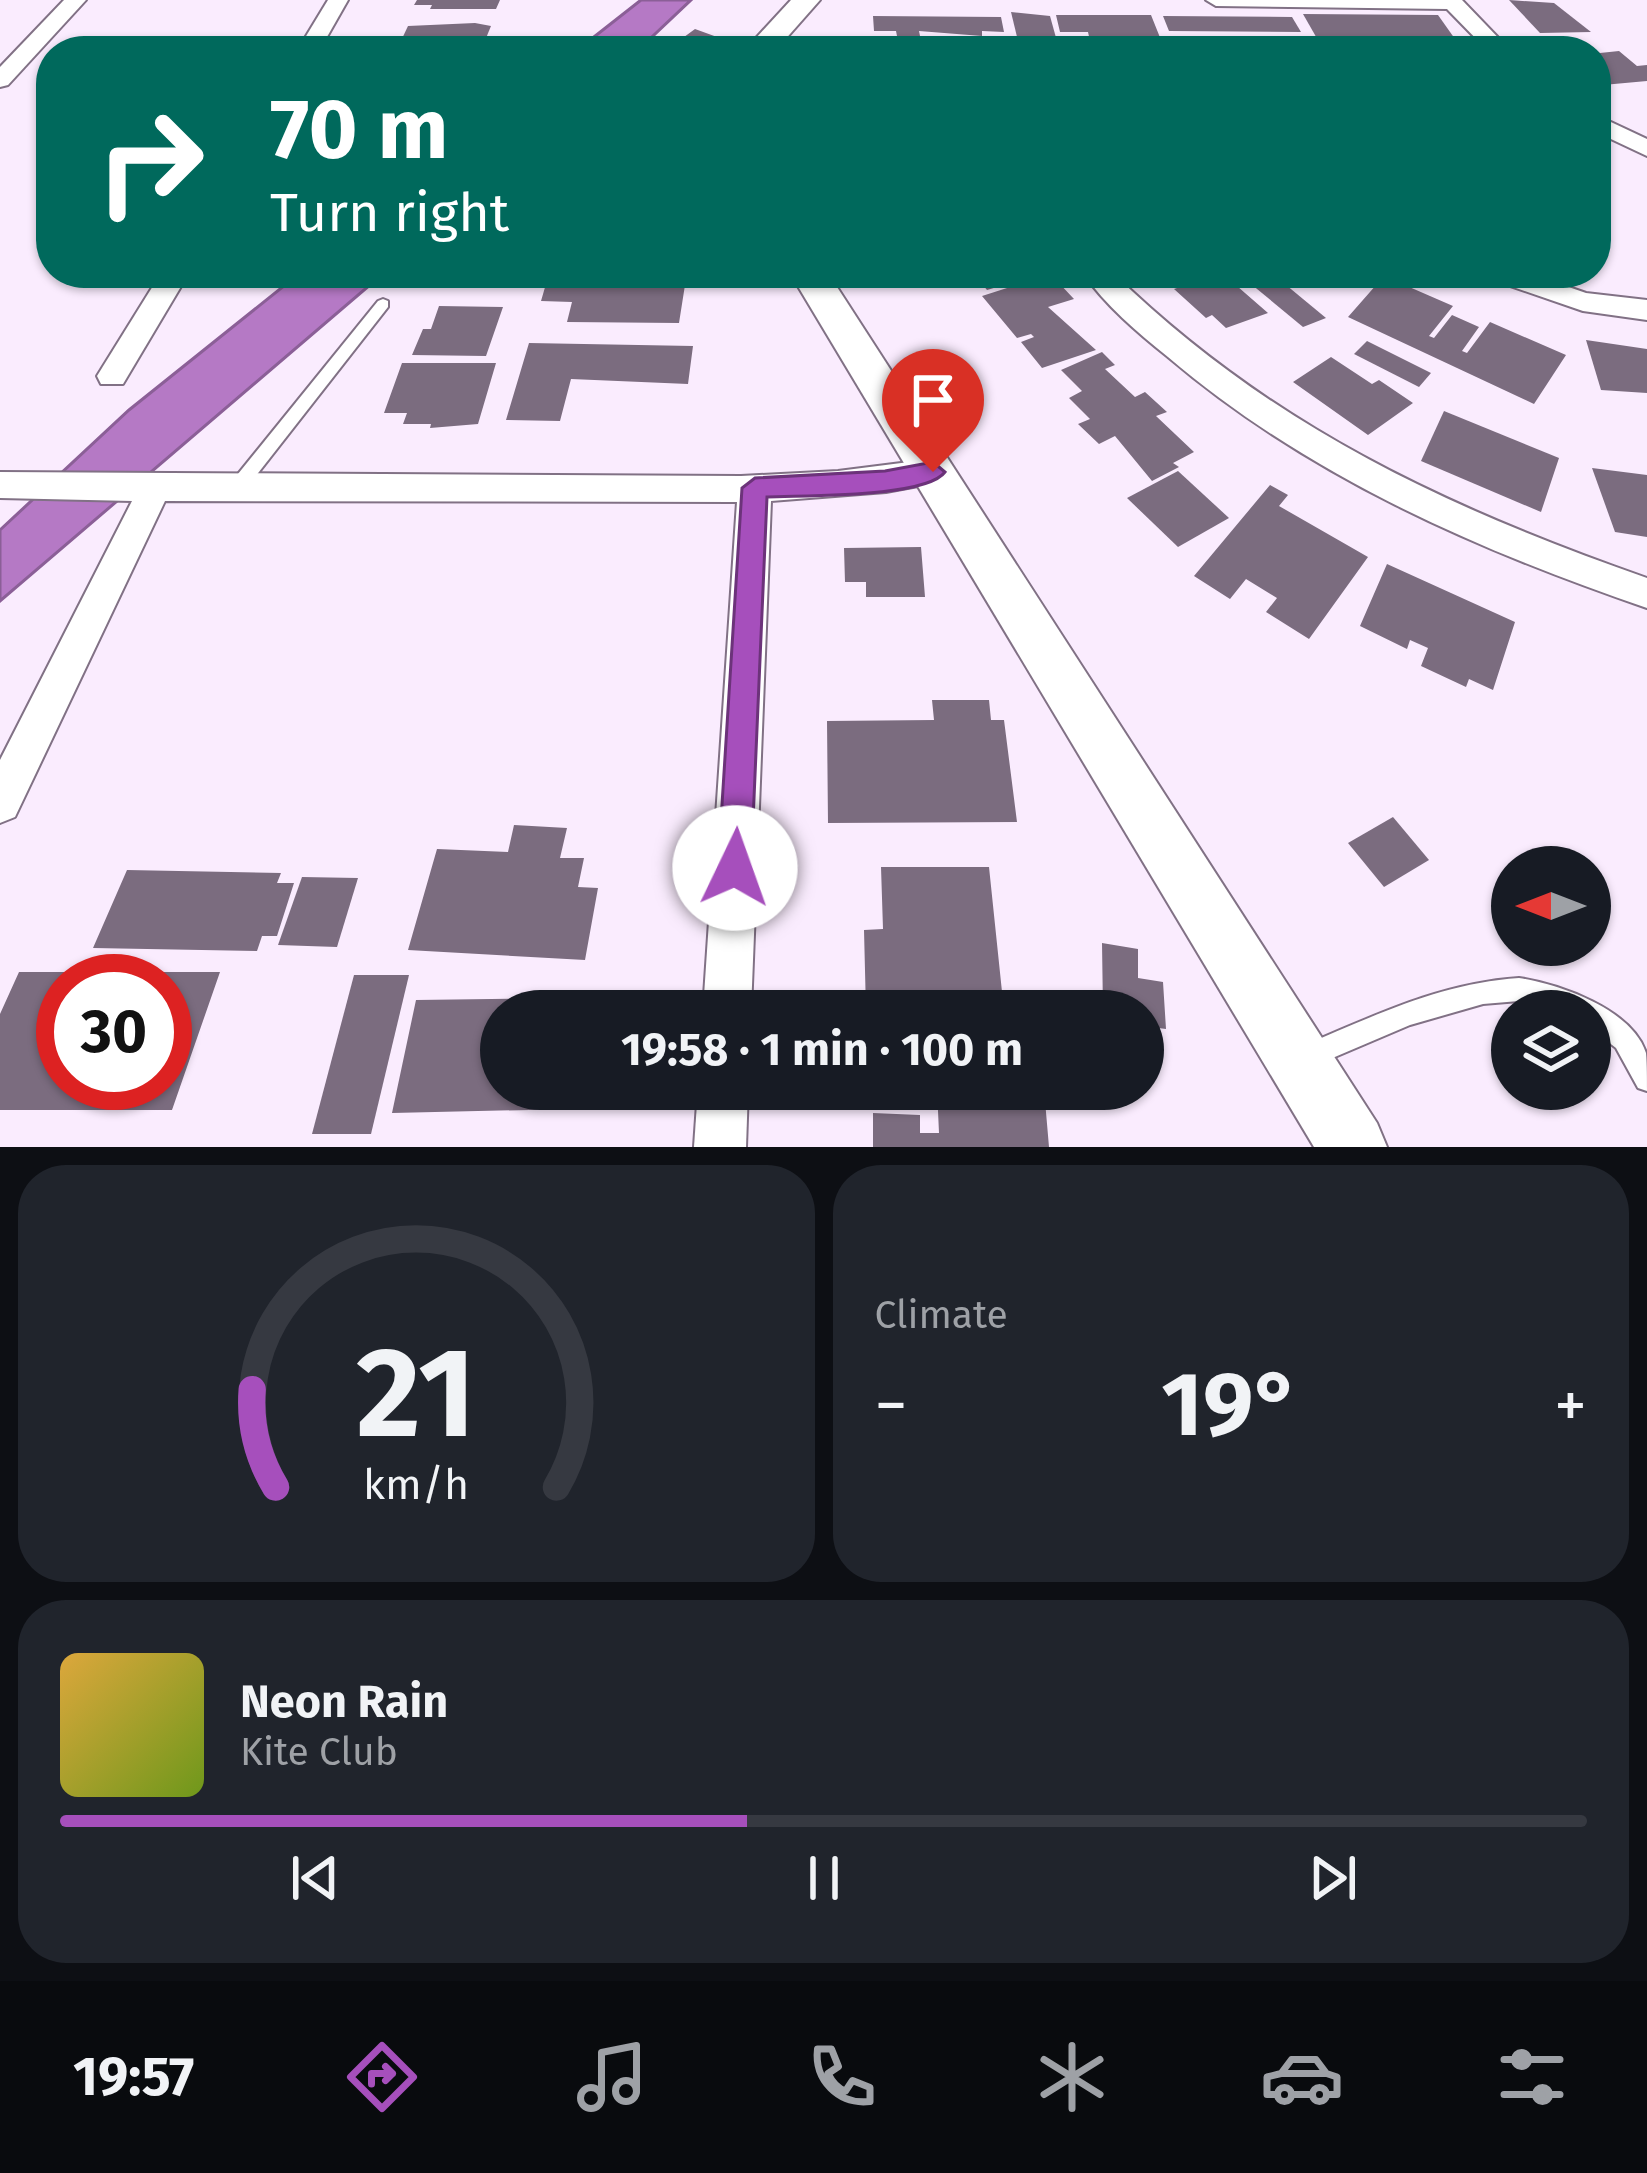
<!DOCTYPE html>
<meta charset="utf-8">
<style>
body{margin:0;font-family:"Fira Sans",sans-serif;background:#20242c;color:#f1f3f6;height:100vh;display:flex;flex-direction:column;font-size:45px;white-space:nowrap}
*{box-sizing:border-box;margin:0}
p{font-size:39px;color:#9ea1a6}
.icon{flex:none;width:66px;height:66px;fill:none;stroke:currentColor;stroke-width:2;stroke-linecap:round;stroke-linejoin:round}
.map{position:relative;height:1147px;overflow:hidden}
.panel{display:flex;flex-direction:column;gap:18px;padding:18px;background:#0d0f14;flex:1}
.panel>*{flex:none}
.guide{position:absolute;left:36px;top:36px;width:1575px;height:252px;border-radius:48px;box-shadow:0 3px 9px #0004;background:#00695c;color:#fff;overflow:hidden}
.needle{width:78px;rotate:270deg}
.tools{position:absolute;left:1491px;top:846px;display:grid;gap:24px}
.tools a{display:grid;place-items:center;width:120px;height:120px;border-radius:50%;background:#171b24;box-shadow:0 3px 9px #0004;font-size:60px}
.speed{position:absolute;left:36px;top:954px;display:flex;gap:24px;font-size:60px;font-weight:700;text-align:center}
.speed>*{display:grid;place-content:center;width:156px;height:156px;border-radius:50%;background:#171b24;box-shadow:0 3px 9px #0004;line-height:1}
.speed .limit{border:18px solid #d22;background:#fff;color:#111}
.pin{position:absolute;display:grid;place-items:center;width:102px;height:102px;color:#fff;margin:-123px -51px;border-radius:50% 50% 50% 0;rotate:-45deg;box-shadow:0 0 12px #0007}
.pin .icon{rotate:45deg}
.me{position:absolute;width:132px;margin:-66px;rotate:3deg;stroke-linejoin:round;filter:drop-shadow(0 0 9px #0008)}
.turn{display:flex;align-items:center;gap:42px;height:252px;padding:0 36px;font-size:54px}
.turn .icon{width:156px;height:156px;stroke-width:2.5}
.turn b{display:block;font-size:84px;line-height:102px}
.big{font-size:90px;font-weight:700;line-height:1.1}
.panel .card{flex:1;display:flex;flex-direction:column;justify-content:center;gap:18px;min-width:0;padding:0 42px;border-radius:48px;background:#20242c}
.panel .dial{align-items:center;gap:0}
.dial svg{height:312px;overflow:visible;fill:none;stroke:#363941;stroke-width:7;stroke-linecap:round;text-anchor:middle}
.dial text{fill:#f1f3f6;stroke:none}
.song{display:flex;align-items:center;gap:36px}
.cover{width:144px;height:144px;border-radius:18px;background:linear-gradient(135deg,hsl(40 70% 55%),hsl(80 70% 35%))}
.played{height:12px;border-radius:6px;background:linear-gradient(90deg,#a64fbc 45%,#363941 45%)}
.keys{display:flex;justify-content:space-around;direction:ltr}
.heat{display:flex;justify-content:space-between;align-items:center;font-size:66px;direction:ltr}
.panel .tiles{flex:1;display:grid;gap:18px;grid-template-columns:1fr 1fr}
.card:last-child{grid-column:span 2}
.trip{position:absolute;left:480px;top:990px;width:684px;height:120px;border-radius:60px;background:#171b24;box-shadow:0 3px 9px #0004;font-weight:700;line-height:120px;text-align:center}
.tab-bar{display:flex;height:192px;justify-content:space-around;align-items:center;background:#090b0e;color:#9ea1a6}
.tab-bar .icon{width:84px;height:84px}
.tab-bar .on{color:#a64fbc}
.tab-bar b{font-size:54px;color:#f1f3f6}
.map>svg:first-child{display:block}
.water{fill:#b579c5;stroke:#8b5f97;stroke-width:3}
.building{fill:#7b6c7f;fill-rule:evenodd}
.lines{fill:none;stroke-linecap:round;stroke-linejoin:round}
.lane-casing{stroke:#817185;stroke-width:4}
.street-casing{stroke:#817185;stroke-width:4}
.secondary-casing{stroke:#817185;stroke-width:4}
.lane{fill:#fff;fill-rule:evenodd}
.street{fill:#fff;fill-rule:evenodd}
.secondary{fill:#fff;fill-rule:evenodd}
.route{fill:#a64fbc;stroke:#6c337a;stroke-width:3}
</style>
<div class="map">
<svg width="1647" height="1147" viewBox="0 0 1647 1147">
<rect width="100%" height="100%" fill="#faecfe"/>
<g class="water">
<polygon points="641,0 691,0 637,51 576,51"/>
<polygon points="300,273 384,273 0,601 0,530 129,410"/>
</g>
<g class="building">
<polygon points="417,0 500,0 496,9 430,9 432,5 414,5"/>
<polygon points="1509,0 1554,3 1591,32 1540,33"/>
<polygon points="1011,12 1050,16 1058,45 1019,45"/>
<polygon points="1303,14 1438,15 1455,39 1319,42"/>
<polygon points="1056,15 1151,15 1161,40 1139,40 1142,46 1127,46 1124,37 1090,41 1088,32 1060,32"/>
<polygon points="873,16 1001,17 1004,32 982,31 982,36 919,31 920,36 897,36 896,31 874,31"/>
<polygon points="1163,16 1292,17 1301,32 1169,31"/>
<polygon points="475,23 491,26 484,43 400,43 408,26"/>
<polygon points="695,29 717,37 712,40 728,46 714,51 680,40"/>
<polygon points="1587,43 1600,53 1619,51 1637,66 1647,65 1647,81 1603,85 1596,79 1596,51 1563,51 1556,45"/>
<polygon points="488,273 523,273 518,287 483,287"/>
<polygon points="612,273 669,273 667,285 685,285 679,323 567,322 572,302 541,301 548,277 611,278"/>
<polygon points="973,273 1028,273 1031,277 987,290"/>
<polygon points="1222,273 1268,313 1226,328 1212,315 1206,318 1174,289"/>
<polygon points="1274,275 1326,318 1303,327 1251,284"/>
<polygon points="1384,276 1453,306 1429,336 1434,338 1452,315 1479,327 1462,351 1467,353 1490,322 1566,355 1534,404 1348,317"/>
<polygon points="1038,278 1044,285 1057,281 1074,299 1048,307 1096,350 1042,368 1021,342 1034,337 1031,334 1017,338 982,296"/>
<polygon points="439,306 503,307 486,356 412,355 423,329 431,329"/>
<polygon points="1586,340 1647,349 1647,393 1601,390"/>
<polygon points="1367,341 1431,373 1419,387 1354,354"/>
<polygon points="529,343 693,346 688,384 571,379 560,421 506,420"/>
<polygon points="1102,352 1115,365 1105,369 1135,397 1145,392 1167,412 1156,416 1194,452 1173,463 1179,467 1152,481 1115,436 1099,444 1078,424 1090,419 1069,398 1082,391 1061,370"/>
<polygon points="1331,357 1372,384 1379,380 1413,403 1368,435 1293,382"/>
<polygon points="402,363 496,363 478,424 430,428 431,424 403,424 407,413 384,413"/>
<polygon points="1444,411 1559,458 1541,512 1421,461"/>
<polygon points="1592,468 1647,475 1647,537 1615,532"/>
<polygon points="1178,471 1229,518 1178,547 1127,498"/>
<polygon points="1270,485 1288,495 1279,506 1368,557 1309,639 1266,612 1277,598 1246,579 1230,599 1194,576"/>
<polygon points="921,547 925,597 866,597 866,582 845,582 844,548"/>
<polygon points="1387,564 1515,622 1493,690 1469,679 1466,687 1421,666 1428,648 1410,640 1407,649 1360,626"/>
<polygon points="932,700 989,700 991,720 1004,720 1017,822 828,823 827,721 934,720"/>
<polygon points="1393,817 1429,860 1384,887 1348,843"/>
<polygon points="514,825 567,828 560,858 584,858 578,887 598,888 585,960 408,950 437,849 508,852"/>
<polygon points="881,867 989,867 1004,1011 866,1011 864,930 883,929"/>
<polygon points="127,870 281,873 277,883 294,883 277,936 262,936 257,951 93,948"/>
<polygon points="302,877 358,878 337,947 278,945"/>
<polygon points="1102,943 1138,949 1138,978 1163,982 1166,1029 1143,1026 1143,1011 1103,1011"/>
<path d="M19,972h201l-48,138h-172v-96zM63,981h102v102h-102z"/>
<polygon points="354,975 409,975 371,1134 312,1134"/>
<polygon points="625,997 624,1011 501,1011 501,1089 616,1089 614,1108 392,1113 416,1000"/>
<polygon points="840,1089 877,1089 877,1101 840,1100"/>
<polygon points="937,1089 1044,1089 1049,1147 873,1147 873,1113 920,1115 920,1133 939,1133"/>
</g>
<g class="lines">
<defs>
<g id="lane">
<polygon points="383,299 388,301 388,307 241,495 229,495 227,490 229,485 378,301"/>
<path d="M1519,978c40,6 113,31 127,75 1,11 1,27 1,38l-9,-3 -22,-40 -26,-20v-17h-30l-41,-10 -36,3 -73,21 -101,43 -9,-3 -3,-9 3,-9c72,-30 140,-64 219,-69z"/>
</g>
<g id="street">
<polygon points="64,0 86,0 8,85 0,87 0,67"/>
<polygon points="328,0 348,0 319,51 297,51"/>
<polygon points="1206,0 1462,0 1511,51 1488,51 1447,9 1216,6"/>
<polygon points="1596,115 1647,139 1647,156 1596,132"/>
<polygon points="161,273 189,273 123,384 101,384 97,376"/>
<path d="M1083,273h30c156,152 331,234 534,305v30c-172,-59 -339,-132 -479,-251 -30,-24 -63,-52 -85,-84z"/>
<polygon points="1486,273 1528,273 1586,293 1647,300 1647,320 1583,311 1490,279"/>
<polygon points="933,459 945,463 950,472 945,481 886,492 771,501 751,1011 703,1011 737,502 165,501 15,817 0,823 0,760 132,501 0,498 0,472 741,476 838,471"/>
<polygon points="698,1089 748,1089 746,1147 694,1147"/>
</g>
<g id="secondary">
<polygon points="791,0 820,0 775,51 744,51"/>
<polygon points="790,273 828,273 1377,1123 1387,1147 1314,1147"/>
</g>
</defs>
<use href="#lane" class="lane-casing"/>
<use href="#street" class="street-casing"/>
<use href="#secondary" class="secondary-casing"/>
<use href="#lane" class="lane"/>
<use href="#street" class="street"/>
<use href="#secondary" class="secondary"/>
</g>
<path class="route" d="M933,462l12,10c-19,26 -143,23 -178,25l-16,371 -5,12 -11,5 -12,-5 -5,-12 24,-380 13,-10 130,-7z"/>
</svg>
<div class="tools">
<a><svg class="needle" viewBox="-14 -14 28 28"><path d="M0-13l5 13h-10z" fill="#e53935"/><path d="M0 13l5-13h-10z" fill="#9ea1a6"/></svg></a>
<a><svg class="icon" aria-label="layers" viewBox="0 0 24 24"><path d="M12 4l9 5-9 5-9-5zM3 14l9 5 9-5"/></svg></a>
</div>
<div class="speed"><div class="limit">30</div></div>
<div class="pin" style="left:933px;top:472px;background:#d93025"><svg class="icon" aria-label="arrive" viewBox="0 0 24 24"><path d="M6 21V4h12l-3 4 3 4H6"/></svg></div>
<svg class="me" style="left:735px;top:868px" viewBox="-20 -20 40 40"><circle r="19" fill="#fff"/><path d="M0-13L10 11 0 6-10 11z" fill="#a64fbc"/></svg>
<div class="trip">19:58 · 1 min · 100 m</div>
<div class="guide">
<div class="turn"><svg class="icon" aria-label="right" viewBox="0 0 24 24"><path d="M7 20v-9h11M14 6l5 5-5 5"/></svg><div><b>70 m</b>Turn right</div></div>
</div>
</div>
<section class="panel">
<div class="tiles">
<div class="card dial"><svg viewBox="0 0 100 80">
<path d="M14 69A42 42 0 1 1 86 69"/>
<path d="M14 69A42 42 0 0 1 8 44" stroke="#a64fbc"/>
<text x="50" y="56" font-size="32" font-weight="700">21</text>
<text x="50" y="72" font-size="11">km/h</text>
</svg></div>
<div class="card"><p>Climate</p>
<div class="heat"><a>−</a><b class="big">19°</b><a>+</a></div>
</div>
<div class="card">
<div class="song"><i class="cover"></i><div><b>Neon Rain</b><p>Kite Club</p></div></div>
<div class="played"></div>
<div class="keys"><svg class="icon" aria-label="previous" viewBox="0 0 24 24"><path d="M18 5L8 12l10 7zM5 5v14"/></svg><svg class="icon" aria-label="pause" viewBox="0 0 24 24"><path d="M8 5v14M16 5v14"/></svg><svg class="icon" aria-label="next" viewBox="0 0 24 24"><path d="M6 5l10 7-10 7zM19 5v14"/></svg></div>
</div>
</div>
</section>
<nav class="tab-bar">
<b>19:57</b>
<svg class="icon on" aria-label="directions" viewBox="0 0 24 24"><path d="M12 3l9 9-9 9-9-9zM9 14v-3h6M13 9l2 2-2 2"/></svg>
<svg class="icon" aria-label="music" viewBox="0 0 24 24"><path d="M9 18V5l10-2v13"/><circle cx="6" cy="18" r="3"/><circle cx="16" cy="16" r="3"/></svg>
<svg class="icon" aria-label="phone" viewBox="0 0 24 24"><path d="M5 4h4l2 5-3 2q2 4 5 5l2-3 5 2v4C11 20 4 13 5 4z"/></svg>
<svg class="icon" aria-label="climate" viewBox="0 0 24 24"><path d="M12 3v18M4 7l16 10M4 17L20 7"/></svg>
<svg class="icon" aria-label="car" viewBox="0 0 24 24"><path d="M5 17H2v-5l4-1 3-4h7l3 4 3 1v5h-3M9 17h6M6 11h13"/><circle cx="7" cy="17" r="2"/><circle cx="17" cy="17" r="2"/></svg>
<svg class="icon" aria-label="filters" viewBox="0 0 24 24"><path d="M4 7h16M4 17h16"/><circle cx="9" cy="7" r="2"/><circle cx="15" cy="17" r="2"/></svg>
</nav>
